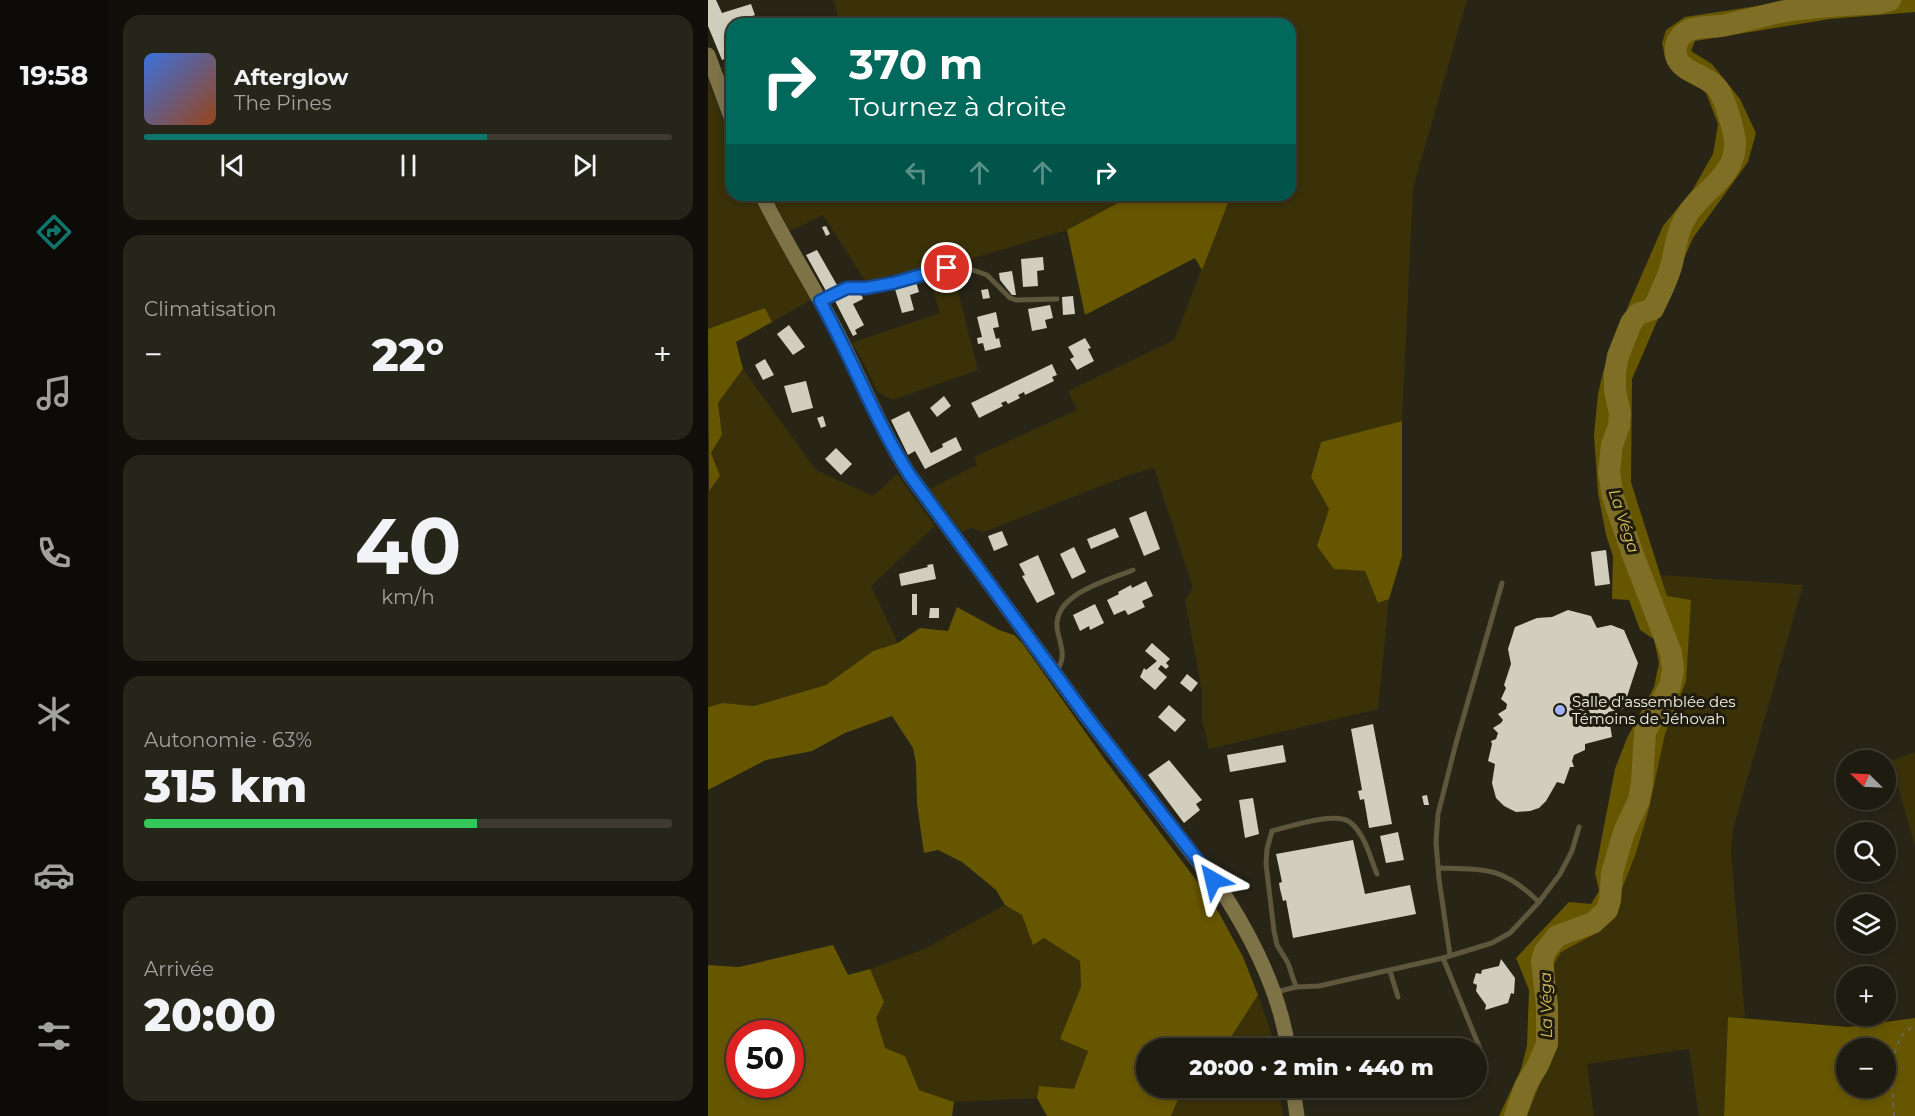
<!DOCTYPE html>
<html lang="fr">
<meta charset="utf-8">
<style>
body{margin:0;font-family:Montserrat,sans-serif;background:#26251a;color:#f1f3f6;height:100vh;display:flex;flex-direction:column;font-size:22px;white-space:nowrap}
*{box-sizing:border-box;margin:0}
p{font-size:20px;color:#a1a19f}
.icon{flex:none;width:33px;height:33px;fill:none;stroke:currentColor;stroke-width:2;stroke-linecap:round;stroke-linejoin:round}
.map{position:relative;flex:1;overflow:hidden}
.sheet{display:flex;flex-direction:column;gap:15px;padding:15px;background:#100f09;width:600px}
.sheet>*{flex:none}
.top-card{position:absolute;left:18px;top:18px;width:570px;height:183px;border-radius:18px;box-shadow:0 3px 9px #0003,0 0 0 2px #3c3a31;background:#00695c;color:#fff;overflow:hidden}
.needle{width:39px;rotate:294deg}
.fabs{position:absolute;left:1128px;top:750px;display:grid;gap:12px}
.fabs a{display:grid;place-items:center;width:60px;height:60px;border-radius:50%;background:#1e1c11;box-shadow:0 3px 9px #0003,0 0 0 2px #3c3a31;font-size:30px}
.speed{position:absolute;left:18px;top:1020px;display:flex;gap:12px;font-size:30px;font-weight:700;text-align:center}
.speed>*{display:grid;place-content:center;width:78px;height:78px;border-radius:50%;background:#1e1c11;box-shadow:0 3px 9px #0003,0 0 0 2px #3c3a31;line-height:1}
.speed .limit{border:9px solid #d22;background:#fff;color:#111}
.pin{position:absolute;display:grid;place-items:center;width:51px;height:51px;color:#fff;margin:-26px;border:3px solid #fff;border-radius:50%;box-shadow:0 2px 6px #0007}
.me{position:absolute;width:66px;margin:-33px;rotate:323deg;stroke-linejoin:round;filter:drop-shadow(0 0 4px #0008)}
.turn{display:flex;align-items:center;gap:21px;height:126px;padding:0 24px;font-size:27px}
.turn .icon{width:78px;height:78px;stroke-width:2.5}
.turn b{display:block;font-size:42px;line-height:51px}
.lanes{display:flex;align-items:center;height:57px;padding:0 24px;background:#0003;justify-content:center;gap:30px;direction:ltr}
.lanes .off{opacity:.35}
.big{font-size:45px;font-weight:800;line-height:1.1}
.sheet .widget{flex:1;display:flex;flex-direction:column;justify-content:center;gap:9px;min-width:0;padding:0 21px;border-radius:18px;background:#26251a}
.sheet .dial{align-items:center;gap:0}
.dial b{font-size:78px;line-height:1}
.song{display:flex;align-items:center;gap:18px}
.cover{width:72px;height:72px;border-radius:9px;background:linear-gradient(135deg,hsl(220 70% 55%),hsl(20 70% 35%))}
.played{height:6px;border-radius:3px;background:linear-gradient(90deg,#0f766e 65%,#3c3a31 65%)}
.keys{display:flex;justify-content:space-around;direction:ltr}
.heat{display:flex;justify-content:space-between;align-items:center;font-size:33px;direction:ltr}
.charge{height:9px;border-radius:4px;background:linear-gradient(90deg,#34c759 63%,#3c3a31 0)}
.trip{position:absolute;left:428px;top:1038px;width:351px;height:60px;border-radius:30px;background:#1e1c11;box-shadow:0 3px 9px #0003,0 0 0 2px #3c3a31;font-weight:800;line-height:60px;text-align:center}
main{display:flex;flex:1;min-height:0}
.menu{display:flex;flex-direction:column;width:108px;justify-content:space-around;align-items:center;background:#0c0b07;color:#a1a19f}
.menu .icon{width:42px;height:42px}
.menu .on{color:#0f766e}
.menu b{font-size:27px;color:#f1f3f6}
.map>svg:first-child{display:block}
.green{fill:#3a3109}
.forest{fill:#675600;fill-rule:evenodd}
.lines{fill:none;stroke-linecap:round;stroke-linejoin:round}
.river{stroke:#7f6e25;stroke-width:22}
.building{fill:#d2cebd}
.path{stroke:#686559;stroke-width:2;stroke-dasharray:4.5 4.5;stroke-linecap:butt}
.service{stroke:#5e573c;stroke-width:5}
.secondary{stroke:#7e7347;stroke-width:15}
.route-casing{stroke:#114b97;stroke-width:15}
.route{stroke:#1a73e8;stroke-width:10}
.poi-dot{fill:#a4b2fc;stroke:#1f1c0e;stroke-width:2}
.labels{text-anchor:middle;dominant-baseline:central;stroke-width:6;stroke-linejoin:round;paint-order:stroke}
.poi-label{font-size:15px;fill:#f3f1e8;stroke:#1f1c0e;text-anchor:start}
.water-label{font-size:16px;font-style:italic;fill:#d9c05b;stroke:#1f1c0e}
</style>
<main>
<nav class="menu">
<b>19:58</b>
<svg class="icon on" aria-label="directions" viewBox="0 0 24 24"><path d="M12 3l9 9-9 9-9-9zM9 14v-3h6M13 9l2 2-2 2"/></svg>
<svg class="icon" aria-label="music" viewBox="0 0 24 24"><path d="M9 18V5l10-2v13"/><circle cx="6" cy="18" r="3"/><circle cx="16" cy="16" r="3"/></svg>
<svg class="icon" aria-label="phone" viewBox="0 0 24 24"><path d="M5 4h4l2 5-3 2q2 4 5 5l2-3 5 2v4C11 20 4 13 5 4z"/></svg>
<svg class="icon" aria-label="climate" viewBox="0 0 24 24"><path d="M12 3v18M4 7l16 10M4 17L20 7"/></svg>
<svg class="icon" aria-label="car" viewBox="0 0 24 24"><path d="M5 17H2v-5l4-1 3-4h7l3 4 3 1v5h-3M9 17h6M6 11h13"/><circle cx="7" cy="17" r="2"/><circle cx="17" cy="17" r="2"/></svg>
<svg class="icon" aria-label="filters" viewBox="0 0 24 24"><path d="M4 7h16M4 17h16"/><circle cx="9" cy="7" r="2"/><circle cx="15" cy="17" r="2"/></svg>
</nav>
<section class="sheet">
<div class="widget">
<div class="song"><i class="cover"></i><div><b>Afterglow</b><p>The Pines</p></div></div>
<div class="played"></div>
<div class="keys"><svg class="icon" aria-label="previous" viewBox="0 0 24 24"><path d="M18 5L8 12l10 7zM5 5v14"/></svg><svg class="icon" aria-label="pause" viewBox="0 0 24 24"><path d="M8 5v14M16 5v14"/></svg><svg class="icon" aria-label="next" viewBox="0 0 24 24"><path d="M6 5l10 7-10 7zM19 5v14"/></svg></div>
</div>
<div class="widget"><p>Climatisation</p>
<div class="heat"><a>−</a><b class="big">22°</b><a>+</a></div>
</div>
<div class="widget dial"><b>40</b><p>km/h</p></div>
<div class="widget"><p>Autonomie · 63%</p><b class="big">315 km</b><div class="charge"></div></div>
<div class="widget"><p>Arrivée</p><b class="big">20:00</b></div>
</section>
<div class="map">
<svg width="1207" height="1116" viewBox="0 0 1207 1116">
<rect width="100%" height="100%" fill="#282517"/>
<g class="green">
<polygon points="126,0 759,0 705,188 694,421 613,442 603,477 621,509 626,569 657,571 670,603 681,599 670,709 501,749 494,720 494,691 477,600 485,588 446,468 418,476 276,532 264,528 254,532 222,489 269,465 266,457 369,410 360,391 466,340 519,204 499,195 582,195 582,24 131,24"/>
<polygon points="0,80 24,144 24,195 45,195 103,300 64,322 57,308 0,329"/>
<polygon points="63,195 425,195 359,230 243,265 218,267 158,282 115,215 82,231"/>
<polygon points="245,272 270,370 184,400 170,392 151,354 143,343 232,313 221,277"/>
<polygon points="35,369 108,470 165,496 189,474 227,526 163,586 190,643 165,651 118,685 46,706 15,703 0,707 0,490 11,475 3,453 14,435 10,403"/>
<polygon points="953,575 1095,585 1025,829 1023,853 1037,1017 1020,1018 1016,1116 991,1116 981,1049 879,1064 886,1116 819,1116 845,1050 846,964 853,952 885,935 928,853 941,809 957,734 978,683 959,596"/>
<polygon points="1207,752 1207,846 1183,761"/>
<polygon points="297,905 314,915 325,945 336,937 372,961 373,987 353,1039 380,1050 366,1090 331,1086 329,1098 246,1102 211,1090 197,1056 177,1048 167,1018 162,969 214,950"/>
<polygon points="550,995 564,1035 566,1048 516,1048"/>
<polygon points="475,1088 571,1088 575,1116 463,1116"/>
</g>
<g class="forest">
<polygon points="1088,0 1207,0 1207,12 1122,19 987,41 983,51 1004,64 1032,99 1048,133 1040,162 985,238 924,379 923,482 959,596 983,600 978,682 957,734 941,809 928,853 904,914 885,935 853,952 846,964 845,1050 819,1116 791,1116 813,1069 819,1046 821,990 808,958 861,902 883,904 891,891 887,873 907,769 919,738 946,687 951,663 946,639 932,630 921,600 904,599 905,556 898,535 890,493 886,435 890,394 895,372 921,304 955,226 985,189 1005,154 1010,124 998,93 957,57 954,43 958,30 977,17"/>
<polygon points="425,195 499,195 520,203 494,270 487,258 377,315 359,230"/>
<polygon points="57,308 64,322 28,342 35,369 10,403 14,435 3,453 12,476 1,491 0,329"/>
<polygon points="694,421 694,556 681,599 670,603 657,571 626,569 609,546 621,509 603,477 613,442"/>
<polygon points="249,607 291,630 306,635 314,643 397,760 489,881 511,913 535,957 550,995 516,1048 438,1048 438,1088 475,1088 463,1116 339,1116 329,1098 331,1086 366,1089 380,1051 352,1039 373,987 372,961 336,938 325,945 314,915 297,905 288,890 254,862 230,850 216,853 209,804 208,764 205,748 184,716 137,733 104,751 58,760 0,790 0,707 15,703 46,706 118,685 165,651 190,643 212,628 240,631"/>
<path d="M125,945l15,30 22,-6 14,33 -8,16 9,30 20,8 14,34 35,12 -2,14h-244v-151l31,2zM32,1034h50v50h-50z"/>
<path d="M1020,1017l120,10 67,-9v98h-191zM1138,1048h40v40h-40z"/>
</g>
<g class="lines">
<path class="river" d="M807,1116l10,-29 13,-22 9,-21v-38l-5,-45 3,-10 12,-15 36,-13 14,-13 3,-10 2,-27 12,-41 15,-32 3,-17 3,-51 25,-46 3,-16 -2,-17 -38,-98 -20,-58 -4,-25 3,-27 7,-19 1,-13 -5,-22v-19l3,-16 13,-33 7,-9 15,-5c7,-15 15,-30 19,-46 4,-17 5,-33 15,-48 15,-24 47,-38 48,-69 1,-11 -10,-47 -17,-57 -10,-14 -37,-16 -42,-33 -2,-10 2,-19 10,-24 11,-7 28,-4 40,-7 18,-4 36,-9 54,-13 32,-6 67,-7 100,-9l10,-3"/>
</g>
<g class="building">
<polygon points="0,0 8,0 14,13 43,4 47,15 28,22 29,24 24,24 24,56 14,60 0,26"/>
<polygon points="118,226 122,234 118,236 114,227"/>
<polygon points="109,250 129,285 118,291 98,255"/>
<polygon points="335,257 336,270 329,271 330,286 315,287 313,259"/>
<polygon points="304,271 308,295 304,295 292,280 291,273"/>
<polygon points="208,282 211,292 202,295 206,310 194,313 187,289"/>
<polygon points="280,289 282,298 275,299 273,290"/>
<polygon points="146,291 154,296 155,299 145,304 156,325 147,330 149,334 145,336 127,301"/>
<polygon points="365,296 367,314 355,315 354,297"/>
<polygon points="342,305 345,318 337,320 339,328 324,331 320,309"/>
<polygon points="288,312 291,327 285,328 288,339 291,338 293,347 277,351 275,343 270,344 269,338 274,337 269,317"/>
<polygon points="81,325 97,347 85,355 69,334"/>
<polygon points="377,338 383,348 380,349 386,361 369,370 362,359 366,357 360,347"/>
<polygon points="57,359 66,375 55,380 47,365"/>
<polygon points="344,364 349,375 344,377 346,381 317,395 316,392 310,395 312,398 300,404 298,401 293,403 295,406 271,418 263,403"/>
<polygon points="98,381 105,408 84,413 76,386"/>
<polygon points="236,396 243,406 229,417 222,408"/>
<polygon points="201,411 223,453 235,447 234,444 248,437 254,450 217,469 207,451 200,455 183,420"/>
<polygon points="115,416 118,426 113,428 109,418"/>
<polygon points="128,448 144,464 133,475 117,459"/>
<polygon points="438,511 452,549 436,556 421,518"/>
<polygon points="407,528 411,537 383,549 379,539"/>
<polygon points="294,531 300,545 286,551 280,536"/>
<polygon points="366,547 378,572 364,579 352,554"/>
<polygon points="898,550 902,584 887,586 883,552"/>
<polygon points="330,555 347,594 329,603 314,576 317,575 311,564"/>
<polygon points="225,564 228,579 193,586 191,574 220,567 219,565"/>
<polygon points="438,581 445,596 434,601 437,607 420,615 417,610 406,615 399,600 411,594 410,592 423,585 424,588"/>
<rect x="204" y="594" width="5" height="21"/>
<polygon points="387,604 396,623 382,630 381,626 372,631 365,615"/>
<polygon points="222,608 231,608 231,618 221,618"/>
<polygon points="860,610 883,616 889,628 903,625 916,630 930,663 915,709 900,712 904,737 877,744 877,750 866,755 864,761 866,767 862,767 856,784 849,782 838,801 831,808 822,811 808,812 796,806 788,798 784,783 787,764 780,761 784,744 783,741 788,739 790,733 785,728 793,723 795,720 790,714 798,709 799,704 793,699 798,688 796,685 803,664 800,649 807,627 829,618 844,617"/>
<polygon points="444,643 462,659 458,663 461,666 458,669 453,665 450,669 459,677 447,690 432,677 436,668 438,670 449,661 437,651"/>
<polygon points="479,674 490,683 483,692 472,683"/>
<polygon points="461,705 478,720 467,732 450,717"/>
<polygon points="665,724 684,824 661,828 656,799 652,800 650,791 654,790 643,729"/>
<polygon points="575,745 578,762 522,772 519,755"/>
<polygon points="461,760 494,800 488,804 492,810 476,823 440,775"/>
<polygon points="719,795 721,805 716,805 714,796"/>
<polygon points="545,798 551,834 537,838 531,800"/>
<polygon points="690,832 696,860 678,863 672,836"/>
<polygon points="645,840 657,894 702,885 708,914 585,938 578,900 575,901 572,889 571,883 574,882 568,854"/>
<polygon points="793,959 807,978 806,994 803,993 800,1003 777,1010 778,1005 768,991 769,985 765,983 768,973 773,974 774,970 791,966"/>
</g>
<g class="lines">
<path class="path" d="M1186,1116c-1,-25 -9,-79 21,-90"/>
<g class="service">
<polyline points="115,300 139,288 158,288 185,283 239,268 259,268 279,275 302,298 308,300 349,299"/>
<path d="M348,673c10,-17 6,-23 2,-40 -10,-38 49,-52 75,-63"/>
<path d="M730,868c49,1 65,-1 101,34"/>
<polyline points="742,955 731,879 728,842 730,814 748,743 794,583"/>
<polyline points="735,958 777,1061"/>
<polyline points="682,971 690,997"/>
<path d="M588,987l-8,-24 -11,-18 -3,-14 -8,-67 1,-15 5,-18c17,-4 65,-21 79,-8 14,12 19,34 26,51"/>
<polyline points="568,992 588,987 611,986 735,958 784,943 802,933 831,902 852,874 864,851 871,827"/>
</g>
<g class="secondary">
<polyline points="0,55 24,120"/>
<path d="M54,195c23,48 53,93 77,141 23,46 42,94 70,138l177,242 141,183c29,46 53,95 61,149"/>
<polyline points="585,1088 589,1116"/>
</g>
</g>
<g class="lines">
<defs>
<path id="route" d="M239,268l-54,15 -27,5h-19l-27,13c32,57 54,118 89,173l177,242 127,164"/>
</defs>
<use href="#route" class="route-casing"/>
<use href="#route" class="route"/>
</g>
<circle class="poi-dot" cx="852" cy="710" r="6"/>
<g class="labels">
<g class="poi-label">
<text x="864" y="701">Salle d'assemblée des<tspan x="864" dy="17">Témoins de Jéhovah</tspan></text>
</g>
<g class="water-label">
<text transform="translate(916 521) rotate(72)">La Véga</text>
<text transform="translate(838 1005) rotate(-91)">La Véga</text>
</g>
</g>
</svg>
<div class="fabs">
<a><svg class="needle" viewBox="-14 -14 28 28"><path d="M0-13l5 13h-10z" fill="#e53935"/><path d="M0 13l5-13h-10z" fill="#a1a19f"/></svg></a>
<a><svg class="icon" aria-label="search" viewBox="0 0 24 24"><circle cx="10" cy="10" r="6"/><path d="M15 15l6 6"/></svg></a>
<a><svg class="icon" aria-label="layers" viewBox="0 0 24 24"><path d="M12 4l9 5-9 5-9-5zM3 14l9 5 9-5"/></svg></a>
<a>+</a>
<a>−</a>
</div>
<div class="speed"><div class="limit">50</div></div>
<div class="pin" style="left:239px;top:268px;background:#d93025"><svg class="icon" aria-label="arrive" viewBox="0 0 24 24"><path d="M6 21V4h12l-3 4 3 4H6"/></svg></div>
<svg class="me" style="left:505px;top:880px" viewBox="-20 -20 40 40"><path d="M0-17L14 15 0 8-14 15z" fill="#1a73e8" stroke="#fff" stroke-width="4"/></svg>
<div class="trip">20:00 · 2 min · 440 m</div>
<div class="top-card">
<div class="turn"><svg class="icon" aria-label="right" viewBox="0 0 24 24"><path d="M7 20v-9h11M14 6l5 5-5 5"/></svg><div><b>370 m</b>Tournez à droite</div></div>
<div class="lanes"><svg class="icon off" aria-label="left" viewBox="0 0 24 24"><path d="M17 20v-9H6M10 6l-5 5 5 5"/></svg><svg class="icon off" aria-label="ahead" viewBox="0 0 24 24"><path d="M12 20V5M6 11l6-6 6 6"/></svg><svg class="icon off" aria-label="ahead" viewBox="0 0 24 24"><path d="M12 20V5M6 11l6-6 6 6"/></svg><svg class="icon" aria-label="right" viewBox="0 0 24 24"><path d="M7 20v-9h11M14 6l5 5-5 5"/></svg></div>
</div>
</div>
</main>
